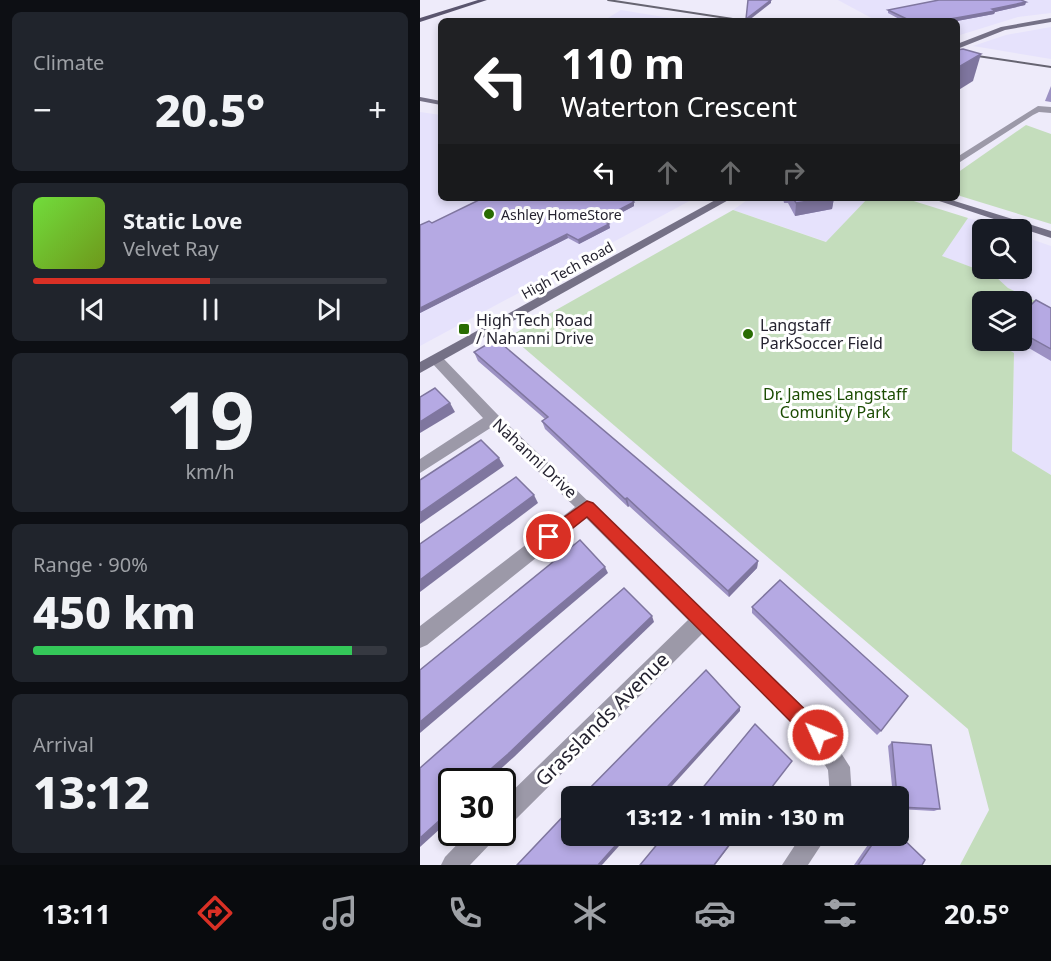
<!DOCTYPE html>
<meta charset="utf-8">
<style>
body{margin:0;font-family:"Noto Sans",sans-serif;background:#20242c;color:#f1f3f6;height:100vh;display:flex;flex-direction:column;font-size:22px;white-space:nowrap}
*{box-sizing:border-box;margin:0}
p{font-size:20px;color:#9ea1a6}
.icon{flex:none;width:33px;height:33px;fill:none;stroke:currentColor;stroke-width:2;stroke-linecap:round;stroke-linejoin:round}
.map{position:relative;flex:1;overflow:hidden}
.panel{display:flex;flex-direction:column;gap:12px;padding:12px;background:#0d0f14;width:420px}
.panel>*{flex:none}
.hud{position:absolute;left:18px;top:18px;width:522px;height:183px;border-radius:9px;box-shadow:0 3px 9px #0003;background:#202124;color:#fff;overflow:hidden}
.fabs{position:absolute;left:552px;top:219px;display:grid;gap:12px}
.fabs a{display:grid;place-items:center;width:60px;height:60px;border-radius:9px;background:#171b24;box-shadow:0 3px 9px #0003;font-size:30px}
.speed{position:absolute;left:18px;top:768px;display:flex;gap:12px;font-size:30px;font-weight:700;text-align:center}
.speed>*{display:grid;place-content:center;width:78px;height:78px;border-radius:50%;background:#171b24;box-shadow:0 3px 9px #0003;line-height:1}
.speed .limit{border:3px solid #111;border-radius:9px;background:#fff;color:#111}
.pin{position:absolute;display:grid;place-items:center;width:51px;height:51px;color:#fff;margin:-26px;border:3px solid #fff;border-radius:50%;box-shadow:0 2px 6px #0007}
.me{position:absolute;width:66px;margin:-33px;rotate:314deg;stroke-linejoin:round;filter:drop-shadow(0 0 4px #0008)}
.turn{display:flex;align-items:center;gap:21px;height:126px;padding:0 24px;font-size:27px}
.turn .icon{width:78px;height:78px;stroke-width:2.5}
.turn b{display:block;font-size:42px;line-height:51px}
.lanes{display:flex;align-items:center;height:57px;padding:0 24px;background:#0003;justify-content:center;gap:30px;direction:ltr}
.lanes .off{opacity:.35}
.big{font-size:45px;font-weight:800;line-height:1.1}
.panel .card{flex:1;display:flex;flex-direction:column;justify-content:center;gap:9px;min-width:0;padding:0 21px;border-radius:9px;background:#20242c}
.panel .dial{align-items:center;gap:0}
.dial b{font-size:78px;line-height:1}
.song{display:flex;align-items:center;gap:18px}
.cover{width:72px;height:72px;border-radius:9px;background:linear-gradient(135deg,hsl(100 70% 55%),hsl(80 70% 35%))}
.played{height:6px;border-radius:3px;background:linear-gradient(90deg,#d93025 50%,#363941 50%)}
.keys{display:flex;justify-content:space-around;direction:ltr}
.heat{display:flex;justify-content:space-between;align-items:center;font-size:33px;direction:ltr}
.charge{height:9px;border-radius:4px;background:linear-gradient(90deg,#34c759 90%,#363941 0)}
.trip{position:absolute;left:141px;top:786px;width:348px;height:60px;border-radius:9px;background:#171b24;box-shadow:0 3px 9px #0003;font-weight:800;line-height:60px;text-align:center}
.menu{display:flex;height:96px;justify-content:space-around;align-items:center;background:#090b0e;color:#9ea1a6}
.menu .icon{width:42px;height:42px}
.menu .on{color:#d93025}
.menu b{font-size:27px;color:#f1f3f6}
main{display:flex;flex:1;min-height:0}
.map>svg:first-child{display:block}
.built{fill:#e6e2fc}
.green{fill:#c4ddbc}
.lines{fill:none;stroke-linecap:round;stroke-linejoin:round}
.street{fill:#9c99a8;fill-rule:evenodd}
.secondary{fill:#757186;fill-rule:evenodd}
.primary{fill:#5a556e;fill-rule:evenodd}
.rail{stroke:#666471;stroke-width:2}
.wall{fill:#9c91c3}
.shaded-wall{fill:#7f769f}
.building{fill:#b5a9e3;stroke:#7f769f;stroke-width:1.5}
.route{fill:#d93025;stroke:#8d1f18;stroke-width:1.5}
.poi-dot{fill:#296c03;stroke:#fff;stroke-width:2}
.labels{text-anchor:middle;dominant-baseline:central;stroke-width:6;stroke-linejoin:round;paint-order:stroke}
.far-poi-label{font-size:14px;fill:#252330;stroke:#fff;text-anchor:start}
.far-street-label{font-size:14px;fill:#252330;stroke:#fff}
.poi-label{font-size:16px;fill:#252330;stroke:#fff;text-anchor:start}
.park-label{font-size:16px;fill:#1b4c02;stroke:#fff}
.street-label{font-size:16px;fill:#252330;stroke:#fff}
.near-street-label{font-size:20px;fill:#252330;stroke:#fff}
</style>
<main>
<section class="panel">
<div class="card"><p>Climate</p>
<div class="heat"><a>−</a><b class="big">20.5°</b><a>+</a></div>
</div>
<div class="card">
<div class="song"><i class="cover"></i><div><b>Static Love</b><p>Velvet Ray</p></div></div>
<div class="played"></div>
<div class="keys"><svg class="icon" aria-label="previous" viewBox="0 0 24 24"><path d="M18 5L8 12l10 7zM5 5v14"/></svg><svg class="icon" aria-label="pause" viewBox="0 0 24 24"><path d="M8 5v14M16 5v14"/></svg><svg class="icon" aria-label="next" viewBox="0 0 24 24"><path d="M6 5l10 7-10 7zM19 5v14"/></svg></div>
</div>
<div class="card dial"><b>19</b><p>km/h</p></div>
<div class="card"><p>Range · 90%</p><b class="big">450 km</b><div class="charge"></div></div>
<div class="card"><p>Arrival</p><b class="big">13:12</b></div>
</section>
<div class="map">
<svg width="631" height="865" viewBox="0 0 631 865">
<rect width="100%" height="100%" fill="#eeebfa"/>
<g class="built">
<polygon points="418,0 631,0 631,13 598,17 540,35 537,35 537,21 457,21"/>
<polygon points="201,10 268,21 183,21"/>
<polygon points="631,27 631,59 553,46 586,35"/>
<polygon points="0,112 21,115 21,198 275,198 0,346"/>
<polygon points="330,198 448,198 407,242 313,210"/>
<polygon points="548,218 583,229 562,230 562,268 602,268 602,236 631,246 631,475 592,451 594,354 589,350 589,341 602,340 630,308 588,288 575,276 521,256"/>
</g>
<g class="green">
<polygon points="606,125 631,134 631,224 537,195 537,173"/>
<polygon points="448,198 484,198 548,218 522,256 575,276 588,288 630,308 602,320 602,302 562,302 562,340 589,341 589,350 594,353 592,451 631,475 631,865 540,865 569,810 548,729 90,336 313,210 406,242"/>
</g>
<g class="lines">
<g class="street">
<polygon points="618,106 631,107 631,113 619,112 613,115 537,164 537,157"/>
<polygon points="16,354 21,356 78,415 405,728 430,767 432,796 410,796 408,770 391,742 282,634 90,825 82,828 82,801 268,620 166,518 7,645 0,648 0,626 155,507 72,427 0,473 0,459 63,418 11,362 9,359"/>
<polygon points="49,832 77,832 74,840 50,865 21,865 25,857"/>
<polygon points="381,836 407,836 388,865 362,865"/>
</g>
<g class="secondary">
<polygon points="631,18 631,22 585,30 537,49 537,44 581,27"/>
<polygon points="0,97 21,101 21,105 0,101"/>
<polygon points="299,198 312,198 0,373 0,362"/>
<polygon points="510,198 525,198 631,231 631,238"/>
</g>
<polygon class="primary" points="58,0 67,0 0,22 0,18"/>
<g class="rail">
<polyline points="188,0 326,21"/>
<polyline points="537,53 631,67"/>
</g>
</g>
<g class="wall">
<polygon points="606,2 605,5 575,12 574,14 537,21 483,21 468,13 468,10"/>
<polygon points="631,86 631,102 625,101"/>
<polygon points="363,198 414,198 412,209 375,216 368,203 364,203"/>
<polygon points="212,200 214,206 186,221 189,224 190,228 159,244 148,238 0,313 12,223"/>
<polygon points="631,308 631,361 595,340 602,340 602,314"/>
<polygon points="54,352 338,561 337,568 309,597 209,506 208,507 125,429 122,421 125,419 58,361"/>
<polygon points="332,607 461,731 457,735 332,613"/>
<polygon points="472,742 520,809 514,811 478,809 478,796 473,796 468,746"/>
<polygon points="454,836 478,836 502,865 434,865"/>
</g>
<g class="shaded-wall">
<polygon points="351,0 351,3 328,21 326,21 326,19"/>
<polygon points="606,2 605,5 575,12 574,14 537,21 519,21"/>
<polygon points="561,54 553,81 537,91 537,68"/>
<polygon points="408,198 414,198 412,209 375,216 376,203"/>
<polygon points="214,202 214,206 182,223 181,219"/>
<polygon points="189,224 190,228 159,244 158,240"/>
<polygon points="147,234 148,238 0,313 0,308"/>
<polygon points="30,403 35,412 0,433 0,422"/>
<polygon points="79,458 84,466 0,524 0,513"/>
<polygon points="114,495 118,503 0,592 0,580"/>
<polygon points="207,498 209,506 208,507 205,499"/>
<polygon points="338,561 337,568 309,597 308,591"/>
<polygon points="185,567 188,573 0,733 0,722"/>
<polygon points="232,616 234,622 94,757 66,782 56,782"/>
<polygon points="320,707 320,711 243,796 239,796"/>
<polygon points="32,809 32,818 0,847 0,838"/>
<polygon points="204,836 208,836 182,865 178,865"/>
<polygon points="316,836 317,836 295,865 294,865"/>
</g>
<g class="building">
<polygon points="328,0 351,0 326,19"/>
<polygon points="519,0 601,0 606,2 572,9 575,11 519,21 491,21 468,10"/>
<polygon points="543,49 561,54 537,68 537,50"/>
<polygon points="63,198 210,198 214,202 181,219 189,224 158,240 147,234 0,308 0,225 9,221 12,223"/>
<polygon points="373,198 408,198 376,203"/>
<polygon points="616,300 631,308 631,349 602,333 602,324 606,320 602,318 605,315 602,314"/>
<polygon points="76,339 338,561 308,591 207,498 205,499 122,421 128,417 54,352"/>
<polygon points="15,388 30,403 0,422 0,397"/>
<polygon points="61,440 79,458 0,513 0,480"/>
<polygon points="96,477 114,495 0,580 0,544"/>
<polygon points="160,540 185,567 0,722 0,670"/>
<polygon points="360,580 488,696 461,731 332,607"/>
<polygon points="204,588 232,616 88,754 56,782 32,782 32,802 29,804 32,809 0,838 0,768"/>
<polygon points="286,670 320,707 239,796 162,796"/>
<polygon points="335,724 372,761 345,796 276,796"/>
<polygon points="472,742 511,745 520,809 478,807 478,796 477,796"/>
<polygon points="152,807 152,836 204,836 178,865 97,865"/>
<polygon points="478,834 505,860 502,865 438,865 458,836 478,836"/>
<polygon points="244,836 316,836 294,865 220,865"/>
</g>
<polygon class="route" points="167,501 173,503 404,728 407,735 404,742 398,744 391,742 167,517 135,542 129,544 123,542 121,537 123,532"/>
<g class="poi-dot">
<circle cx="69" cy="214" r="6"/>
<rect x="38" y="323" width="12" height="12" rx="3"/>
<circle cx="328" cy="334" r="6"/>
</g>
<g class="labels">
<g class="far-poi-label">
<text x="81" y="214">Ashley HomeStore</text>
</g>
<g class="far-street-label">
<text transform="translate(147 270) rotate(-29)">High Tech Road</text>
</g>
<g class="poi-label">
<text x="56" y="320">High Tech Road<tspan x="56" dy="18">/ Nahanni Drive</tspan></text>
<text x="340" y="325">Langstaff<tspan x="340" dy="18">ParkSoccer Field</tspan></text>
</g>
<g class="park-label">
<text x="415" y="394">Dr. James Langstaff<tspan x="415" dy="18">Comunity Park</tspan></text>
</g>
<g class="street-label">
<text transform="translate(115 458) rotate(43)">Nahanni Drive</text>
</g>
<g class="near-street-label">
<text transform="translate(182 719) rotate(-45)">Grasslands Avenue</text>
</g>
</g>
</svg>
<div class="fabs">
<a><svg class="icon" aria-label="search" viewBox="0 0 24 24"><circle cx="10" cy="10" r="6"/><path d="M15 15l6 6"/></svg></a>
<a><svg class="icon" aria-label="layers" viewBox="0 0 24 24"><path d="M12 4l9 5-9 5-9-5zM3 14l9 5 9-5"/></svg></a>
</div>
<div class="speed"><div class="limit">30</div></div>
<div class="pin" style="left:129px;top:537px;background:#d93025"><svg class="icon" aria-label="arrive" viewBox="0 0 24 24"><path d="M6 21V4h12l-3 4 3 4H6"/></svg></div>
<svg class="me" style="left:398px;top:735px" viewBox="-20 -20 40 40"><circle r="17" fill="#d93025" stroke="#fff" stroke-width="3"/><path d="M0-11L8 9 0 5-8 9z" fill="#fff"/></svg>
<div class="trip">13:12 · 1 min · 130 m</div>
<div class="hud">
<div class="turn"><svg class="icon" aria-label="left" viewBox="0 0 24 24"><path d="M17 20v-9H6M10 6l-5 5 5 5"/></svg><div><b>110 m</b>Waterton Crescent</div></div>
<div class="lanes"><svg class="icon" aria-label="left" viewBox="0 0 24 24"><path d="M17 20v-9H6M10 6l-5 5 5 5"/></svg><svg class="icon off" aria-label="ahead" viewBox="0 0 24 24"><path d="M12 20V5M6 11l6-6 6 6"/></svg><svg class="icon off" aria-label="ahead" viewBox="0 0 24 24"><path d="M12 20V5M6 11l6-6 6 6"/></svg><svg class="icon off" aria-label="right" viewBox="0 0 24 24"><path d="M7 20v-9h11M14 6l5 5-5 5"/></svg></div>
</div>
</div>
</main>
<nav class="menu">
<b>13:11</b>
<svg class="icon on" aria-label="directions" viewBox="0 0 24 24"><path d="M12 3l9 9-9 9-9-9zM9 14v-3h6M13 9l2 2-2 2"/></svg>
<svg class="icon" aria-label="music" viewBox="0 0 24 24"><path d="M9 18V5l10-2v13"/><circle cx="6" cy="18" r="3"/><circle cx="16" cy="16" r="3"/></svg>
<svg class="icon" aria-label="phone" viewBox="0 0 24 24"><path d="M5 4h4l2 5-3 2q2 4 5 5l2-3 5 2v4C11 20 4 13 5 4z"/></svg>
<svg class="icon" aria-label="climate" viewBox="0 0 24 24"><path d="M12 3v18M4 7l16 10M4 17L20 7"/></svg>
<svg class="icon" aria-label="car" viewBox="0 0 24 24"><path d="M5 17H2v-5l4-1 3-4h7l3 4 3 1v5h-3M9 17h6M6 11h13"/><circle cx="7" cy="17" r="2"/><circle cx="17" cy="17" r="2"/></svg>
<svg class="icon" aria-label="filters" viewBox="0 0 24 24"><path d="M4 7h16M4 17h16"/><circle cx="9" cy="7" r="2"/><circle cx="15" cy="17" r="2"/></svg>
<b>20.5°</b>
</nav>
